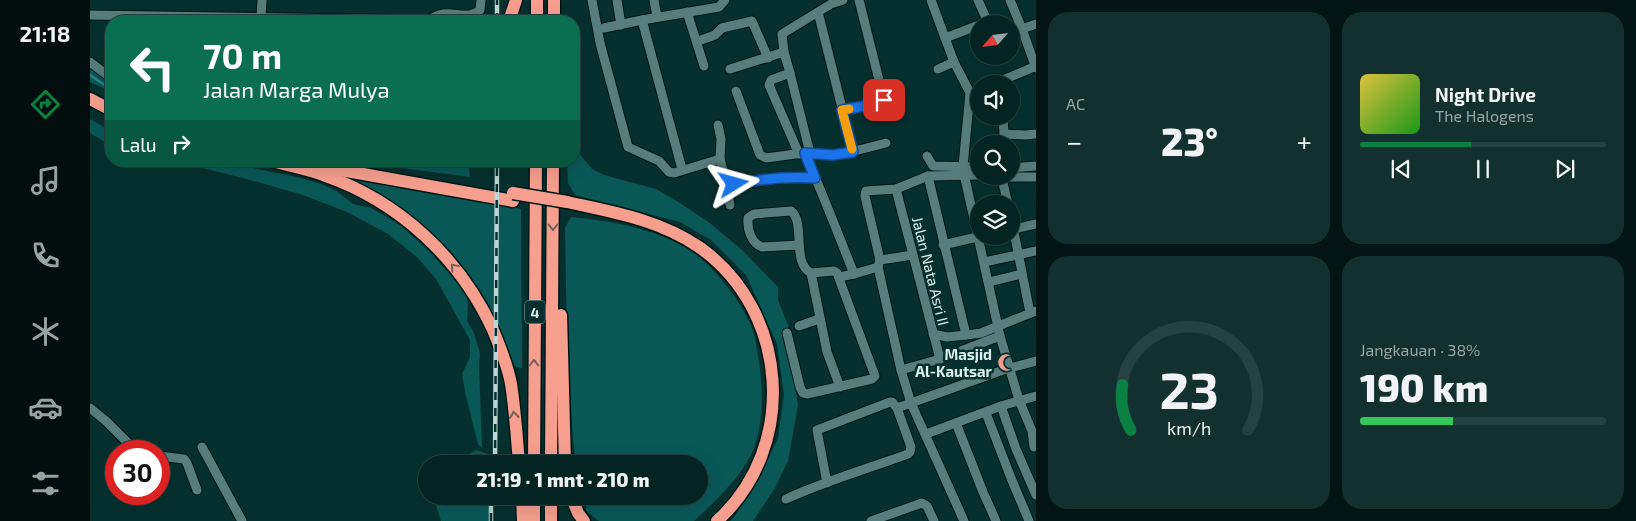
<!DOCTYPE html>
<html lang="id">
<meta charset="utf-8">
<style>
body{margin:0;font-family:"Exo 2",sans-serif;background:#123030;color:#f1f3f6;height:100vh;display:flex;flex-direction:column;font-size:19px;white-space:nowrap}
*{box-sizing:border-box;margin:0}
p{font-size:16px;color:#97a4a6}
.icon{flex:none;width:28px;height:28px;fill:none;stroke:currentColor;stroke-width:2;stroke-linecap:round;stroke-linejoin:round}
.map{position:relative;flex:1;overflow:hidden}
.sheet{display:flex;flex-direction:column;gap:12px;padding:12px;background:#021413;width:600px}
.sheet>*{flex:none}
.top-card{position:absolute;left:15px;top:15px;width:475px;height:152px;border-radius:20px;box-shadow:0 5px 20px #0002,0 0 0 1px #254141;background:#0b6e4f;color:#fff;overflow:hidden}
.needle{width:32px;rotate:242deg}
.controls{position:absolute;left:880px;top:15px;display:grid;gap:10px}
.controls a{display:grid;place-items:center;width:50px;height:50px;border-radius:50%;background:#042423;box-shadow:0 5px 20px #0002,0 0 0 1px #254141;font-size:25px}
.speed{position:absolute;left:15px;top:440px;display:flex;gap:10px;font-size:25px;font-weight:700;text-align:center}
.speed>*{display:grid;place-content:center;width:65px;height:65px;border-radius:50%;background:#042423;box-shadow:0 5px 20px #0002,0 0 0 1px #254141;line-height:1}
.speed .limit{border:8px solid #d22;background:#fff;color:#111}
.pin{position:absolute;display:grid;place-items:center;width:42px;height:42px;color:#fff;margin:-21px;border-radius:10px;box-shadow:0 2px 8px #0006}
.me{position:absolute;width:55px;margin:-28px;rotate:82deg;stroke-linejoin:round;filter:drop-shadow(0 0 4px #0008)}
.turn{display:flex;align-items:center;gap:18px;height:105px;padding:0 15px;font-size:22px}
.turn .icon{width:65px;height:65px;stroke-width:2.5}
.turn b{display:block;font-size:35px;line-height:42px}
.then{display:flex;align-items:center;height:48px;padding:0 15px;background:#0003;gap:10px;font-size:19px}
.big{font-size:38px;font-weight:800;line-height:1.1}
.sheet .widget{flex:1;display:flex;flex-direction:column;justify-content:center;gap:8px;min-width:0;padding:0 18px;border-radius:20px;background:#123030}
.sheet .dial{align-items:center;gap:0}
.dial svg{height:130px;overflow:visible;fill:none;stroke:#254141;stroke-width:7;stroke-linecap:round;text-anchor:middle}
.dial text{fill:#f1f3f6;stroke:none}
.song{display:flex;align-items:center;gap:15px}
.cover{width:60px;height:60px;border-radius:8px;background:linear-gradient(135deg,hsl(50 70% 55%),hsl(120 70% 35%))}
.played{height:5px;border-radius:2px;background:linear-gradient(90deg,#0b8043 45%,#254141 45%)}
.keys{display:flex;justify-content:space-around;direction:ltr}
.heat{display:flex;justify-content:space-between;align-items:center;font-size:28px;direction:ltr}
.charge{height:8px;border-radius:4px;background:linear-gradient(90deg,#34c759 38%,#254141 0)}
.sheet .tiles{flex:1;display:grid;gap:12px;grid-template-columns:repeat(2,1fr)}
.trip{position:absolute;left:328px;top:455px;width:290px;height:50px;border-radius:25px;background:#042423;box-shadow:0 5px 20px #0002,0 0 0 1px #254141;font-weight:800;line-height:50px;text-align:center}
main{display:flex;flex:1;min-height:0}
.menu{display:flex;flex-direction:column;width:90px;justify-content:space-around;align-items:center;background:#020e0e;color:#97a4a6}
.menu .icon{width:35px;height:35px}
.menu .current{color:#0b8043}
.menu b{font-size:22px;color:#f1f3f6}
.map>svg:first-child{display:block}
.green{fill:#095856}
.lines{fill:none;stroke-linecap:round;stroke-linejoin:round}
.stream{stroke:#278885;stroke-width:2.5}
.minor-casing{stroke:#001716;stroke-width:11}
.highway-casing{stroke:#001716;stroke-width:15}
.minor{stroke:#577e7d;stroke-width:9}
.highway{stroke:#f79f8f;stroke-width:12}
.rail-casing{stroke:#bdd5d4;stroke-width:4.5}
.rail{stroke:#06302f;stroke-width:2.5;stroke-dasharray:8;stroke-linecap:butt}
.highway-bridge-casing{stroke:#001716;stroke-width:15;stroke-linecap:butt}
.highway-bridge{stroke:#f79f8f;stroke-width:12}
.oneway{stroke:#72625a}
.route-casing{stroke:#114b97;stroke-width:12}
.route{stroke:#1a73e8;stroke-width:9}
.slow{stroke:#f59e0b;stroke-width:9}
.labels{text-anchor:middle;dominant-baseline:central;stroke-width:5;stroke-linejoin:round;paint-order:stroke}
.shield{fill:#06302f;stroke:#9cb7b6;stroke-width:1}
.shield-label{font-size:14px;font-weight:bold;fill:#dcf1f0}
.street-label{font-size:15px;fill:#dcf1f0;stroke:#06302f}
.poi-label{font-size:15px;font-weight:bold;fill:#dcf1f0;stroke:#06302f;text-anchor:end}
</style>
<main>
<nav class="menu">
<b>21:18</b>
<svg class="icon current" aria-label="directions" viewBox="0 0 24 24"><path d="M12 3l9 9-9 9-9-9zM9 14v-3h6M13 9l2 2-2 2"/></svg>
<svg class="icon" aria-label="music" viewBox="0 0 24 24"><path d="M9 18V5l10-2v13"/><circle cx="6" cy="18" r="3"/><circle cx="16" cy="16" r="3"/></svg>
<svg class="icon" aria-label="phone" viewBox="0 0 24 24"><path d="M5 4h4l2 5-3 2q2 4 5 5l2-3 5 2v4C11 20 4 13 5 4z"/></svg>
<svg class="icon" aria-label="climate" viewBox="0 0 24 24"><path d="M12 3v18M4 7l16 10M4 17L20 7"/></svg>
<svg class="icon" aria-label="car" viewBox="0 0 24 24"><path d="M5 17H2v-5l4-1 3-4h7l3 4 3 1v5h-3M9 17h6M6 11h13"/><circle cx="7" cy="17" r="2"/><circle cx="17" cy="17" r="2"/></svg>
<svg class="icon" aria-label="filters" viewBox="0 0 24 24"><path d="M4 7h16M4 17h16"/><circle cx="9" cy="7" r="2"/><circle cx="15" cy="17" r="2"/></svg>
</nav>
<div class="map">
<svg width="946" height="521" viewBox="0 0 946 521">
<rect width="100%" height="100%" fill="#06302f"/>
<g class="green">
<polygon points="0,69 21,84 21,92 0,82"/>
<polygon points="0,119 21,131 21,146 0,133"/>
<polygon points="484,143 489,153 502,169 514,175 566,189 590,203 621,224 652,250 688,287 688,300 698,325 701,363 708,405 698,461 685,488 663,521 640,521 644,517 663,489 688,438 694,395 687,344 656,275 621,240 590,222 485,195 478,183 477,161 484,161"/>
<polygon points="84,161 131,161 147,165 153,168 163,168 207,177 231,184 248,192 263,204 281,208 310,225 340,252 376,292 378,304 377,321 384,333 390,354 389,365 392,448 388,444 375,392 372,374 380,357 380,340 346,279 327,257 298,234 257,212 213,195 153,178"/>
<polygon points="284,161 378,161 380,177 297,166"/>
<path d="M256,176c59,11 117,23 175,33l1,159 -10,-2 -68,-118 -98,-67z"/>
<path d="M481,217c41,4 88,12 123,36 22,16 50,52 59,78 2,6 3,13 4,19 6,33 8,66 -3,98 -10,26 -39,54 -60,73h-95l-13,-10 1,-15h112v-32h-123l-3,-23 -6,-100 -2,-113z"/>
<polygon points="386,450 401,455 401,464 362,464"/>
<polygon points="343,496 400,496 400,521 351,521"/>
</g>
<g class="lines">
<polyline class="stream" points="0,75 19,88"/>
<defs>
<g id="minor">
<polyline points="502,0 510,43 538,147 569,161 579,172 584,173 630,159 637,185 640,205"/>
<polyline points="527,0 531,25"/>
<polyline points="564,0 567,17"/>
<polyline points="841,0 864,62 880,93 873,166 874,174 910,336 929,400 942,431 944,447"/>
<polyline points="888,0 896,18 896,21 893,24"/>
<polyline points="920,0 932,29 946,68"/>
<polyline points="597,12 614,66"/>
<polyline points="728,12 763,152"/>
<path d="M0,15l340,5c16,-15 36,3 50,-10l1,-10"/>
<polyline points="171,17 172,0"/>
<polyline points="514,28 552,20"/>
<polyline points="932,29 946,24"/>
<polyline points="855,38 889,25"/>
<polyline points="611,40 625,35 632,28 662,21 678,58"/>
<polyline points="0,62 21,78"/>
<polyline points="640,69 694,52"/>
<polyline points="848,69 864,62"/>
<polyline points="700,73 681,80 679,85 709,154"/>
<polyline points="904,84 946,66"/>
<polyline points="646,91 670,155 676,158 713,153 743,155 757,153 796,143"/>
<polyline points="752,110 791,103 794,100 769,0"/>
<polyline points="628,125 631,139 630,159"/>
<polyline points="914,134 935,135 946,134"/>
<polyline points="913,144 914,134 913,116"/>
<path d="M715,153c17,40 33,80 49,121l-15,3"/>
<polyline points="720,153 700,73 694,52 692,34 741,4 753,0"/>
<polyline points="837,156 843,166 889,167"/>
<polyline points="921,168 946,166"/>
<polyline points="592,169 552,20 629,7 635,0"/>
<polyline points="838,176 876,335 891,333 946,311"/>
<polyline points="907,176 912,179 918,204"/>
<polyline points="911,177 946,177"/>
<polyline points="637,185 707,177 725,178"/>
<polyline points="806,189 850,359"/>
<polyline points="921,217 940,313"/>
<polyline points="924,229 946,224"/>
<path d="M709,245l-37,2c-11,-4 -15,-18 -14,-29l6,-4 37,-3c15,11 0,52 20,62l16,79 13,35"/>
<polyline points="853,245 887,237"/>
<polyline points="790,260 775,196 776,191 806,189 838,176 889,175"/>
<polyline points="894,262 946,251"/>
<polyline points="788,267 811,370 821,403 874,521"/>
<polyline points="764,274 788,267 790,260 823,255"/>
<polyline points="899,282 932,274"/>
<polyline points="709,326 729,319"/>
<polyline points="697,333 710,387 713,393 717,394 782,379 785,376 747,273 744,271 721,273"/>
<polyline points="843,334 857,337 876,335"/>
<polyline points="811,370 850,359 910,336"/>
<polyline points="911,406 926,449 946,495"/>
<polyline points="0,408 16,421 46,451"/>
<polyline points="807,408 916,369 946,361"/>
<polyline points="896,413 921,478 939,521"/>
<polyline points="866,423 893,492 906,521"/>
<polyline points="836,434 911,406 946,396"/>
<polyline points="112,447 152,521"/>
<polyline points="69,456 94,459 97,463 107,490"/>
<path d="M696,499c39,-18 81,-30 122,-45l2,-2 1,-5 -14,-39 -5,-6h-2l-73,28 10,53"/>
<polyline points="781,521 832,503 837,506 844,521"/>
</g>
<g id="highway">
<polyline points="419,21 426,0"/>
<polyline points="447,21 447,0"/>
<polyline points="464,21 464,0"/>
<polyline points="0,99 21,110"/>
<path d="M182,161c17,5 35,8 51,14 76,26 137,83 170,155 7,17 15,36 18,54 4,26 6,53 8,80"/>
<polyline points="223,165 423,201"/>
<path d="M477,202c46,10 93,18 132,45 90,63 100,200 18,274"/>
<polyline points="471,315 475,464"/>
<polyline points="444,464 446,161"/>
<polyline points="461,464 463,161"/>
<polyline points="432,496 433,521"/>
<polyline points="444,496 444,521"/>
<polyline points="481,496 488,513 494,521"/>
<polyline points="461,521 461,496"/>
</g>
</defs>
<use href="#minor" class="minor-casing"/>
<use href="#highway" class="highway-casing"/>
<use href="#minor" class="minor"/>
<use href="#highway" class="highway"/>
<defs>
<g id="rail">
<polyline points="407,21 407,0"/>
<polyline points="405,464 407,161"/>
<polyline points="401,521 401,496"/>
</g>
</defs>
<use href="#rail" class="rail-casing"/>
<use href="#rail" class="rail"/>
<defs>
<polyline id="highway-bridge" points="423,193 477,202"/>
</defs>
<use href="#highway-bridge" class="highway-bridge-casing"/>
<use href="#highway-bridge" class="highway-bridge"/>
</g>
<defs><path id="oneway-chevron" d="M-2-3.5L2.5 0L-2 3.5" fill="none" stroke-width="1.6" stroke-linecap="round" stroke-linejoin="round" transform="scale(1.25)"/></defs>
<g class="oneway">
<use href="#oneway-chevron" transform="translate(463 227) rotate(90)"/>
<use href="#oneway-chevron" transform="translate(364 267) rotate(-130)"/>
<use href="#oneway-chevron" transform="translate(444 363) rotate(-90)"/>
<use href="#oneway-chevron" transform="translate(424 415) rotate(-96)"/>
</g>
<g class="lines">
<defs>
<path id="route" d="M644,184c27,-5 54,-8 81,-6l-10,-25 28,2 20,-3 -11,-42 39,-7 3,-3"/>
</defs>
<use href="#route" class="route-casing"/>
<use href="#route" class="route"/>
<polyline class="slow" points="759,109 752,110 762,149"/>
</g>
<defs>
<symbol id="mosque-bare" viewBox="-9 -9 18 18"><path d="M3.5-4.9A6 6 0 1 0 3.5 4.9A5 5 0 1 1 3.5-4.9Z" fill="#f49d8d" stroke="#06302f" stroke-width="2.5" paint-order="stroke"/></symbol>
</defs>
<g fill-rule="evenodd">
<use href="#mosque-bare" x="904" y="350" width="25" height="25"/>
</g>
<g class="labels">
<rect class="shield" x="435" y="300.5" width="20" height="23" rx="4"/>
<g class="shield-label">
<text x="445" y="312">4</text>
</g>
<g class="street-label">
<text transform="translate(841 271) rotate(76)">Jalan Nata Asri II</text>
</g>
<g class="poi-label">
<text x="902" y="354">Masjid<tspan x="902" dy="17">Al-Kautsar</tspan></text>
</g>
</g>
</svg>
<div class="controls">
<a><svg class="needle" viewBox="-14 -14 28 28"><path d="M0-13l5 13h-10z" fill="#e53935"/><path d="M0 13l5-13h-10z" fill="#97a4a6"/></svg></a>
<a><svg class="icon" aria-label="sound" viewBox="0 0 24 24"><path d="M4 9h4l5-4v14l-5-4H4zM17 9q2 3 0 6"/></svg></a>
<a><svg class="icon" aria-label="search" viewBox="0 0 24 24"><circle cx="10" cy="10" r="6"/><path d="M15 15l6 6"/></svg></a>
<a><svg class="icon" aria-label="layers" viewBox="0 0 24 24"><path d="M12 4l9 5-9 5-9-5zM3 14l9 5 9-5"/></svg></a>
</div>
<div class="speed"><div class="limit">30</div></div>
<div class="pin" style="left:794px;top:100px;background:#d93025"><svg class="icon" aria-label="arrive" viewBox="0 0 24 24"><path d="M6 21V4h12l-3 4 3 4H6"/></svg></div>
<svg class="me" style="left:644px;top:184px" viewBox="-20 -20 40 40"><path d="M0-17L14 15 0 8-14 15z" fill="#1a73e8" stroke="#fff" stroke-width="4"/></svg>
<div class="trip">21:19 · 1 mnt · 210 m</div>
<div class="top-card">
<div class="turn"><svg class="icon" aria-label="left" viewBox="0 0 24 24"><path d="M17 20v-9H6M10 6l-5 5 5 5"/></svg><div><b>70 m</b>Jalan Marga Mulya</div></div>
<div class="then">Lalu<svg class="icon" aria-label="right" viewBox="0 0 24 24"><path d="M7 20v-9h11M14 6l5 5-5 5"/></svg></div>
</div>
</div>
<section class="sheet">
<div class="tiles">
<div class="widget"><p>AC</p>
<div class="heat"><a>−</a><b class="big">23°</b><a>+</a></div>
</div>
<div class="widget">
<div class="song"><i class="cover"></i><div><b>Night Drive</b><p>The Halogens</p></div></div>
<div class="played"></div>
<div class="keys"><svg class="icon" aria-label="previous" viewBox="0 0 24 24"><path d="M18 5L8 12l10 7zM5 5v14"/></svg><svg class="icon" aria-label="pause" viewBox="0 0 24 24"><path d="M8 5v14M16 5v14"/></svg><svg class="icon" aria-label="next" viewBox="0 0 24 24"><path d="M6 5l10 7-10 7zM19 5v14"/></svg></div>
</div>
<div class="widget dial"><svg viewBox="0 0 100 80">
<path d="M14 69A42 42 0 1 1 86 69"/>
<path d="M14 69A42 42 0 0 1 9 41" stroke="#0b8043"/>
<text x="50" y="56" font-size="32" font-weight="700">23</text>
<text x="50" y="72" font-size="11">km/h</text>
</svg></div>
<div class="widget"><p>Jangkauan · 38%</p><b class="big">190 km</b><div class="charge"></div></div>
</div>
</section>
</main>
